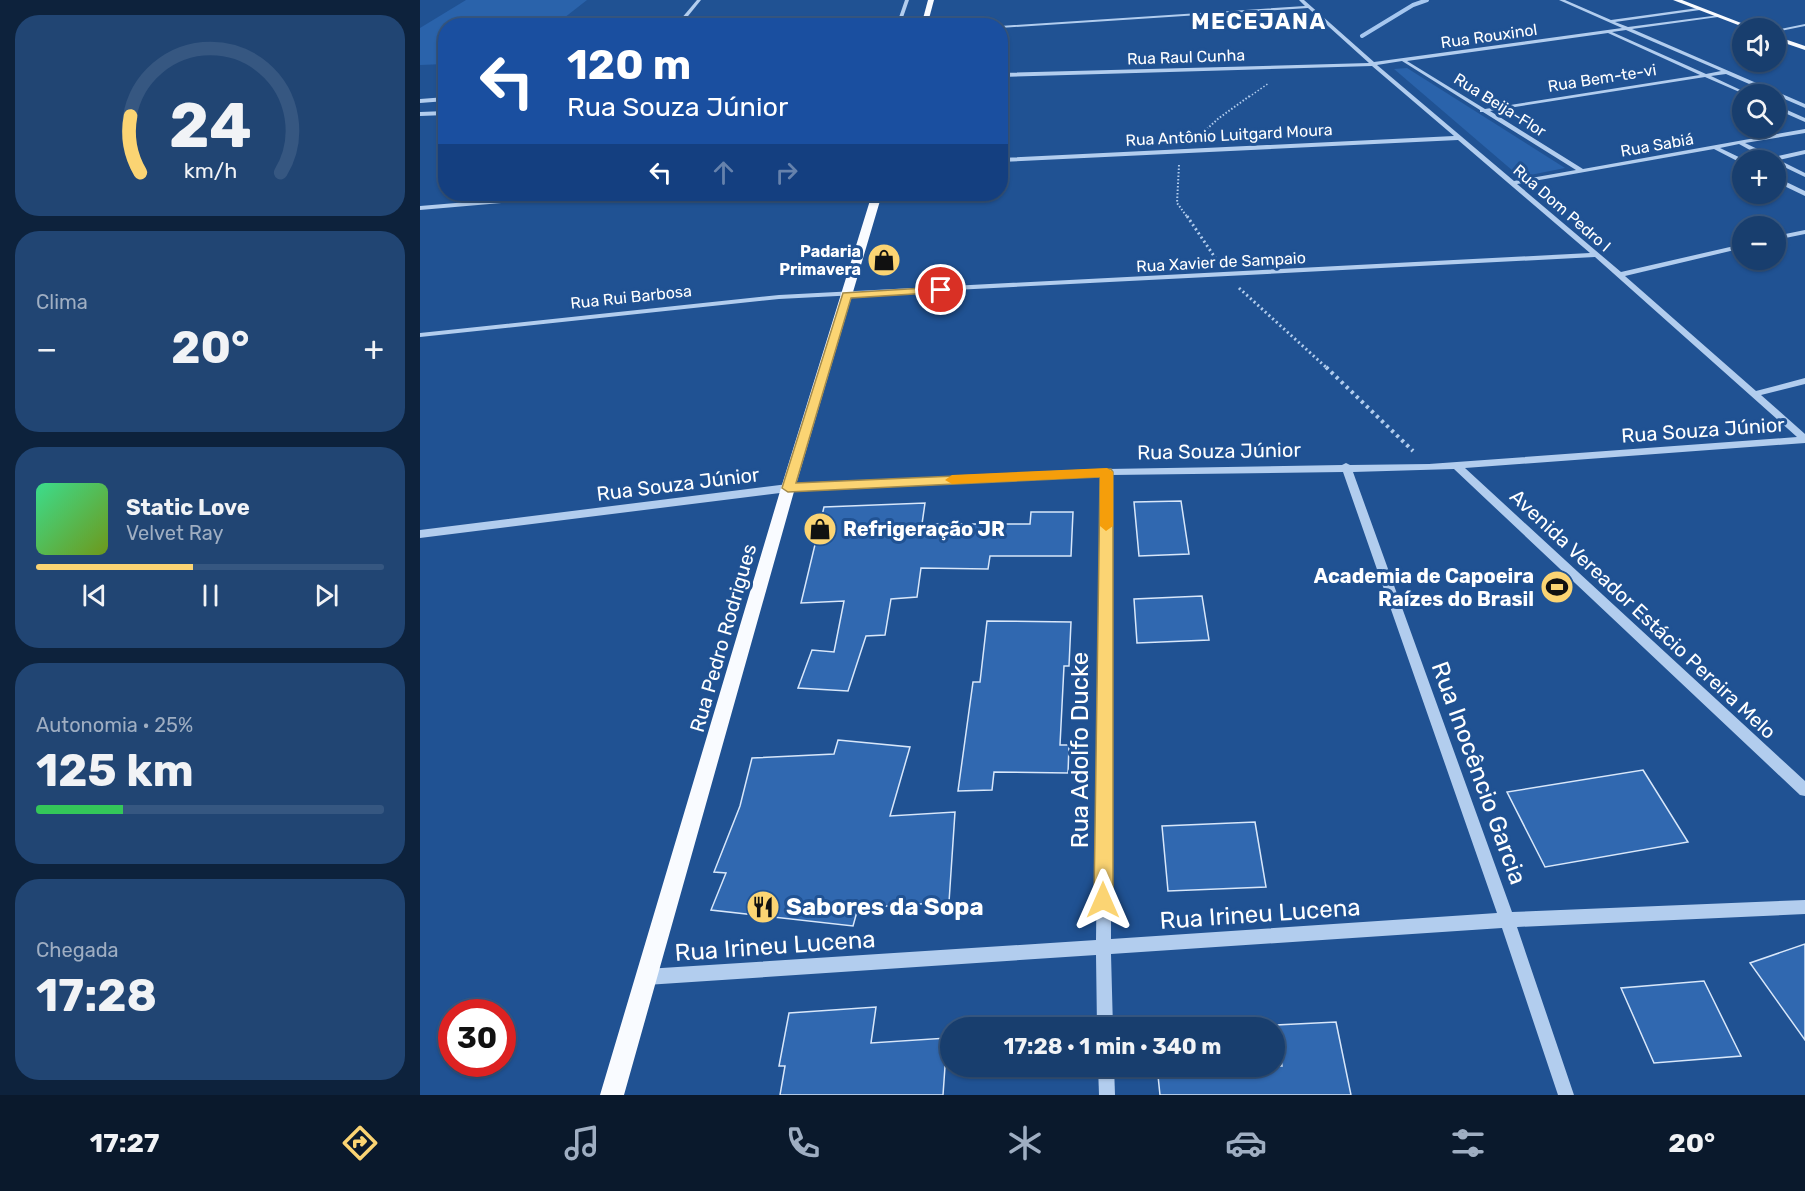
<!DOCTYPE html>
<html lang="pt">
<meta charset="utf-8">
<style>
body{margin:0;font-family:Rubik,sans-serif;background:#214573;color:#f1f3f6;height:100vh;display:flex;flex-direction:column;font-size:22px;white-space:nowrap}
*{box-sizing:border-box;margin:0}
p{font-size:20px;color:#9faec2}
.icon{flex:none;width:33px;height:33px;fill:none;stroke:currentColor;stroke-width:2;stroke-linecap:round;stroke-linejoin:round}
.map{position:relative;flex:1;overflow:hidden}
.panel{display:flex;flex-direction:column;gap:15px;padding:15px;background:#0d223c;width:420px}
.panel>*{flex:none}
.guide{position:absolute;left:18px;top:18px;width:570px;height:183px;border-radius:24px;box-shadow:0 2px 4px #0004,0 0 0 2px #365781;background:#1a4fa0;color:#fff;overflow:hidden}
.controls{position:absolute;left:1312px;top:18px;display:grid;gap:12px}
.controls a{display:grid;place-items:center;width:54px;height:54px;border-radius:50%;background:#183e6e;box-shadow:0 2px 4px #0004,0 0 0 2px #365781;font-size:30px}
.speed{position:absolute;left:18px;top:999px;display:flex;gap:12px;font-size:30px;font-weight:700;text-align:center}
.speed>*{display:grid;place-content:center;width:78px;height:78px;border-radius:50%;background:#183e6e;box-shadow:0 2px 4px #0004,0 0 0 2px #365781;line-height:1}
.speed .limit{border:9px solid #d22;background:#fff;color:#111}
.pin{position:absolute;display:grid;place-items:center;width:51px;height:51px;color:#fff;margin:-26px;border:3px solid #fff;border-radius:50%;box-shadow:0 2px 6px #0007}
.me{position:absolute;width:66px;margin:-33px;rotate:0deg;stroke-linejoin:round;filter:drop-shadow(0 0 4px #0008)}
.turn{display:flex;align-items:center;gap:21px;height:126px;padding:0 30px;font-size:27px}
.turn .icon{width:78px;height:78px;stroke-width:2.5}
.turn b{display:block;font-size:42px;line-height:51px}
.lanes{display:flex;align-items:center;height:57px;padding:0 30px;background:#0003;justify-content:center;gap:30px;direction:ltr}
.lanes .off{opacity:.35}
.big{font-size:45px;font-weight:700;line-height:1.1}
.panel .card{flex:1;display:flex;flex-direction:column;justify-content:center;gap:9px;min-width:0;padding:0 21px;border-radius:24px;background:#214573}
.panel .dial{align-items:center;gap:0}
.dial svg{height:156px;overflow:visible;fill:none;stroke:#365781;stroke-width:7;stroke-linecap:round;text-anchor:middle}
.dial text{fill:#f1f3f6;stroke:none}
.song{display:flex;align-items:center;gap:18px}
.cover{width:72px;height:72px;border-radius:9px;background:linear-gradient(135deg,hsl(150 70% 55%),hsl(80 70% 35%))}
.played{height:6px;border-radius:3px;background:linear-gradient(90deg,#fbd473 45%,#365781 45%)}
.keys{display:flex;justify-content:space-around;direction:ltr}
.heat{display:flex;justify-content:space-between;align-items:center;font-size:33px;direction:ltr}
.charge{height:9px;border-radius:4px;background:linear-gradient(90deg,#34c759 25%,#365781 0)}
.trip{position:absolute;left:520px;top:1017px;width:345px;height:60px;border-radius:30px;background:#183e6e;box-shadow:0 2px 4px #0004,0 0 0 2px #365781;font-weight:700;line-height:60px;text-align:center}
.dock{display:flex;height:96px;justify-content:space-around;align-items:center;background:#0a192c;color:#9faec2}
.dock .icon{width:42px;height:42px}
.dock .active{color:#fbd473}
.dock b{font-size:27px;color:#f1f3f6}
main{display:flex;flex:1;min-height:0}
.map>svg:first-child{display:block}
.green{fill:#2a63ab}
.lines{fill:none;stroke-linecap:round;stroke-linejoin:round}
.stream{stroke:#a6c7ef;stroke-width:4}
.building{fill:#3068b0;stroke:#d8e7fa;stroke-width:1.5}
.path-far3{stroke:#b2cdee;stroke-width:1.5;stroke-dasharray:1.5 2;stroke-linecap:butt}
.path-far2{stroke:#b2cdee;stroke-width:2;stroke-dasharray:1.5 2;stroke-linecap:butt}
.path-far1{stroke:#b2cdee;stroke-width:3;stroke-dasharray:2 3;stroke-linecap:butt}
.path{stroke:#b2cdee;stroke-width:4;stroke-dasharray:3 4;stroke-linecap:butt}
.minor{fill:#b2cdee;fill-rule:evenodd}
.major{fill:#f9fbff;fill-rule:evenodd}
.route{fill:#fbd473;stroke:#a38a4b;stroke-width:1.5}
.slow{fill:#f59e0b}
.labels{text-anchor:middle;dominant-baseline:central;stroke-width:6;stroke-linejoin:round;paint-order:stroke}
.far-street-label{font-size:16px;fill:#fff;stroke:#205293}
.far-poi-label{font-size:16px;font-weight:bold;fill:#fff;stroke:#205293;text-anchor:end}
.street-label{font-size:20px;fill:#fff;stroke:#205293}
.poi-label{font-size:20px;font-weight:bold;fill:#fff;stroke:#205293;text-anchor:start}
.far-district-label{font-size:22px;font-weight:bold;letter-spacing:1.5px;fill:#fff;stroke:#205293}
.near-street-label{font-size:24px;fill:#fff;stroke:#205293}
.near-poi-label{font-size:24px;font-weight:bold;fill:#fff;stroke:#205293;text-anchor:start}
</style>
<main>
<section class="panel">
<div class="card dial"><svg viewBox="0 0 100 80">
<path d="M14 69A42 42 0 1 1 86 69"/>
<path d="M14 69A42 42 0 0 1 9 40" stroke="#fbd473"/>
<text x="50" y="56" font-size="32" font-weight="700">24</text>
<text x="50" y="72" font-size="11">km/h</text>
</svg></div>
<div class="card"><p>Clima</p>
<div class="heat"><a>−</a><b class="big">20°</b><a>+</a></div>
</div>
<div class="card">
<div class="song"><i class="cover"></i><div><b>Static Love</b><p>Velvet Ray</p></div></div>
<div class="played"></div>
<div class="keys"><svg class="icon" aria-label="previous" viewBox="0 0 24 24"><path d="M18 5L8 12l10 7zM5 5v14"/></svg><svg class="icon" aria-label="pause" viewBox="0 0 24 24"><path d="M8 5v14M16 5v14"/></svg><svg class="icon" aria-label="next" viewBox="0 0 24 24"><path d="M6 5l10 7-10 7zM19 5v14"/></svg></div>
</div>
<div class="card"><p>Autonomia · 25%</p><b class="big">125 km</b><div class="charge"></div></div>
<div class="card"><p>Chegada</p><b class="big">17:28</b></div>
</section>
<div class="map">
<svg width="1385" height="1095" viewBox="0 0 1385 1095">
<rect width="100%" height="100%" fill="#205293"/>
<g class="green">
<polygon points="46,0 167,0 135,25 26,26 25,64 0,65 0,28"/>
<polygon points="987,68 1145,168 1100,177 974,69"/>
</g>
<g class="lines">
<polyline class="stream" points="942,36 993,5 1007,0"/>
</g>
<g class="building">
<polygon points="761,501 769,554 719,556 714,502"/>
<polygon points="505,503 502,524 610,524 611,512 653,512 651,556 570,556 568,569 501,568 497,597 471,599 465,635 446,636 428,691 378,688 392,650 414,652 424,601 381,603 404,507"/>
<polygon points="782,596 789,640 717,643 714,599"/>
<polygon points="567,621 651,622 649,666 644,666 640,745 649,745 648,773 574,772 572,790 538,791 553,682 560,682"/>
<polygon points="418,740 490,747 470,816 535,812 529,902 438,908 433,926 291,910 306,873 294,872 320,806 332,758 414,754"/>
<polygon points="1223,770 1268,842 1125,867 1087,792"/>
<polygon points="835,822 846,887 748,891 742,826"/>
<polygon points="1385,944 1385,1040 1330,963"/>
<polygon points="1284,981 1321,1056 1234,1063 1201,988"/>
<polygon points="456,1007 451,1043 527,1038 523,1095 360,1095 365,1066 359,1066 369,1013"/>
<polygon points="916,1022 931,1095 740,1095 737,1066 862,1066 856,1025"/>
</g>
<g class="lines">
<polyline class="path-far3" points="829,97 849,83"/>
<g class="path-far2">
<polyline points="779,136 799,118 831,95"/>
<polyline points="759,165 757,203 768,218"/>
</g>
<g class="path-far1">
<polyline points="767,216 796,259"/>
<polyline points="819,288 908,369"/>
</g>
<polyline class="path" points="906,367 993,451"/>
<g class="minor">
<polygon points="277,0 281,0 260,26 255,26"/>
<polygon points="485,0 489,0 480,26 476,26"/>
<path d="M879,0h5l70,62 248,-34 -63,-28h6l46,20 87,-12 2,2 -85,12 13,5 92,-12 -2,2 -86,12 173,75v4l-2,-1 -77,-33 -15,2 38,18h-5l-39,-17 -215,34 93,58 222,-40v4l-60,10 29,14 31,-7v4l-26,6 26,13v4l-29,-14v-3h-8l-29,-16 -19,4 25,12h-2v4l-29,-15 -197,35 104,88 122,-28v4l-118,28 131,115 49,-13v6l-44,11 44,39v9l-340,25 340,313v15l-5,-1 -346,-326 -101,3 159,440 293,-12v14l-288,13 57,168h-16l-56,-167 -391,26 2,74h-16l-1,-73 -450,30 -5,-3 -3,-5 3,-5 5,-3 450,-29 6,-464 -314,16 -368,46v-8l368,-46 319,-15 235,-4 4,-2 4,2 79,-1 368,-27 -202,-180 -816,42 -359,38v-4l359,-38 811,-42 -132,-113 -458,22v-4l454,-22 -82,-70 -372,11v-4l369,-10 -61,-55 -308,20v-2l305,-20zM1206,30l95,41 -15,3 -94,-42zM1188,33l92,42 -215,34 -78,-48zM982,61l78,49v2h3l93,58 -62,11 -137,-116zM923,472l154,441 -386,26 1,-464z"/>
<polygon points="1385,24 1385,26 1356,32 1356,30"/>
<polygon points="26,97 26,101 0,103 0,99"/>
<polygon points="1356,105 1385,118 1385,122 1356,109"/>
<polygon points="26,111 26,115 0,116 0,112"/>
<polygon points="1356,177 1385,191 1385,196 1356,182"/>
<polygon points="146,194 166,194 163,196 0,210 0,206"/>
<polygon points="1385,230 1385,234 1356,240 1356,236"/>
<polygon points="678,1066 694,1066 695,1095 679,1095"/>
</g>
<g class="major">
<polygon points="508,0 514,0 507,26 501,26"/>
<polygon points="1253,0 1262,0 1334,28 1326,28"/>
<polygon points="1356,36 1385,46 1385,50 1356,40"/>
<polygon points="452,194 462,194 375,488 204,1095 180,1095 361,488"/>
</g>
</g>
<polygon class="route" points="521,287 525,288 525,292 431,298 376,483 691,469 693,472 693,900 690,907 683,909 677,907 674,900 680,477 368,492 362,488 423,293"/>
<polygon class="slow" points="687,468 693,472 693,526 686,531 680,526 680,477 532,484 525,480 532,475"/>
<defs>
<symbol id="shop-disc" viewBox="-11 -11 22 22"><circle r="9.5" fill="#fbd473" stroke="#205293"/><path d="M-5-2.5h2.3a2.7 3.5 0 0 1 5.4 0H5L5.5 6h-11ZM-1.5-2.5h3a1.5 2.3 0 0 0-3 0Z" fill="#111"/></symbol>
<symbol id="stadium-disc" viewBox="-11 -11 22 22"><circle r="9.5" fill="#fbd473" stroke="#205293"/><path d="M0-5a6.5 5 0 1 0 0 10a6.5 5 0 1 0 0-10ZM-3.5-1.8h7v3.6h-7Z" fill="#111"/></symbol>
<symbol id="restaurant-disc" viewBox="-11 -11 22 22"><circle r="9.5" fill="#fbd473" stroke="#205293"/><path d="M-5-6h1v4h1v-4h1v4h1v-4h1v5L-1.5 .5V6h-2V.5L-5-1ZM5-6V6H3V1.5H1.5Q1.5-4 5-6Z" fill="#111"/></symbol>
</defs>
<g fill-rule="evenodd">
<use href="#shop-disc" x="445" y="241" width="38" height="38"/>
<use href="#shop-disc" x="381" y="510" width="38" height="38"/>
<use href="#stadium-disc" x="1118" y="568" width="38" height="38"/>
<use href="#restaurant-disc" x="324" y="888" width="38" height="38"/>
</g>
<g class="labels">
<g class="far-street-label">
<text transform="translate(1069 36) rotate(-8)">Rua Rouxinol</text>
<text transform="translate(766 57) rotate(-2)">Rua Raul Cunha</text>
<text transform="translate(1182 78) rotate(-9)">Rua Bem-te-vi</text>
<text transform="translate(1080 105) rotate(32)">Rua Beija-Flor</text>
<text transform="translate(809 135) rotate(-3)">Rua Antônio Luitgard Moura</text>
<text transform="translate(1237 145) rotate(-10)">Rua Sabiá</text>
<text transform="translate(1142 208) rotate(41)">Rua Dom Pedro I</text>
<text transform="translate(801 262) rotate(-3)">Rua Xavier de Sampaio</text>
<text transform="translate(211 297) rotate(-6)">Rua Rui Barbosa</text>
</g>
<g class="far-poi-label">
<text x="441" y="251">Padaria<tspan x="441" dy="18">Primavera</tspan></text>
</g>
<g class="street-label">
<text transform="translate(1283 430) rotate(-4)">Rua Souza Júnior</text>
<text transform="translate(799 451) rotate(-1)">Rua Souza Júnior</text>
<text transform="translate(258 484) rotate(-7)">Rua Souza Júnior</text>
<text transform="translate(1223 614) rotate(43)">Avenida Vereador Estácio Pereira Melo</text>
<text transform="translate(303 638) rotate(-74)">Rua Pedro Rodrigues</text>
</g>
<g class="poi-label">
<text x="423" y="529">Refrigeração JR</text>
<text x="1114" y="576" text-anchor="end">Academia de Capoeira<tspan x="1114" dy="23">Raízes do Brasil</tspan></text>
</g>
<g class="far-district-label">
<text x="839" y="21">MECEJANA</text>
</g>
<g class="near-street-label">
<text transform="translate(660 750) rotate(-90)">Rua Adolfo Ducke</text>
<text transform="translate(1059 773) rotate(70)">Rua Inocêncio Garcia</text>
<text transform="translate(840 914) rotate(-4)">Rua Irineu Lucena</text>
<text transform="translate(355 946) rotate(-4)">Rua Irineu Lucena</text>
</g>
<g class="near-poi-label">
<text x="366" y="907">Sabores da Sopa</text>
</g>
</g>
</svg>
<div class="controls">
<a><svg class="icon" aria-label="sound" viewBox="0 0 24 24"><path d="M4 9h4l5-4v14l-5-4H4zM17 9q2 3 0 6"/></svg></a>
<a><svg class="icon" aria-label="search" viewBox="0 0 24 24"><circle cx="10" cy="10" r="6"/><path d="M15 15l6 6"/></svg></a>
<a>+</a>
<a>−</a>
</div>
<div class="speed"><div class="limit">30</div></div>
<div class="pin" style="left:521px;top:290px;background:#d93025"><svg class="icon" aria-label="arrive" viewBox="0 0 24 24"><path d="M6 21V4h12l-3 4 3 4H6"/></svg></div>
<svg class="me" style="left:683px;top:900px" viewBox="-20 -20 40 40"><path d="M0-17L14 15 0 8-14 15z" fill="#fbd473" stroke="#fff" stroke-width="4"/></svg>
<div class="trip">17:28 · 1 min · 340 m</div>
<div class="guide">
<div class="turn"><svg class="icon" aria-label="left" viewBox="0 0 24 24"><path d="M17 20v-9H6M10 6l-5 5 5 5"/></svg><div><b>120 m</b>Rua Souza Júnior</div></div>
<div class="lanes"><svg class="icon" aria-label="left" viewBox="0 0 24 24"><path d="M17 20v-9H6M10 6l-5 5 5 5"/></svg><svg class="icon off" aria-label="ahead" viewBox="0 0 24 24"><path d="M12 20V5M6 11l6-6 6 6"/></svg><svg class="icon off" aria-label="right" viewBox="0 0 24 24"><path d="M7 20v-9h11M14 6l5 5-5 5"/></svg></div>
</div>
</div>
</main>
<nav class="dock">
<b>17:27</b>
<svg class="icon active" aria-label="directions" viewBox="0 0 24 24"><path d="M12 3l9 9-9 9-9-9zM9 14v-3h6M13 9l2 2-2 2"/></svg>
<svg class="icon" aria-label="music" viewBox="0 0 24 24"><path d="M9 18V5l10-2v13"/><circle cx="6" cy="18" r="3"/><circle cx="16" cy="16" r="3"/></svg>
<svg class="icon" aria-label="phone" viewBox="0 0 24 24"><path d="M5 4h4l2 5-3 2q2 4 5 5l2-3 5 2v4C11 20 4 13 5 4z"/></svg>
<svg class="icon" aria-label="climate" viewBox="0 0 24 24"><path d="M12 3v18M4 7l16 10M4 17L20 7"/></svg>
<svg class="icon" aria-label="car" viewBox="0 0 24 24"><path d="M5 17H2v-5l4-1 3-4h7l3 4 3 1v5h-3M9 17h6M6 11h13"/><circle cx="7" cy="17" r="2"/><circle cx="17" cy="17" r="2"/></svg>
<svg class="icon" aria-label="filters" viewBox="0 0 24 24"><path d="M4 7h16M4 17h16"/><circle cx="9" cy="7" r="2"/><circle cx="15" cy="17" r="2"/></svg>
<b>20°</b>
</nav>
